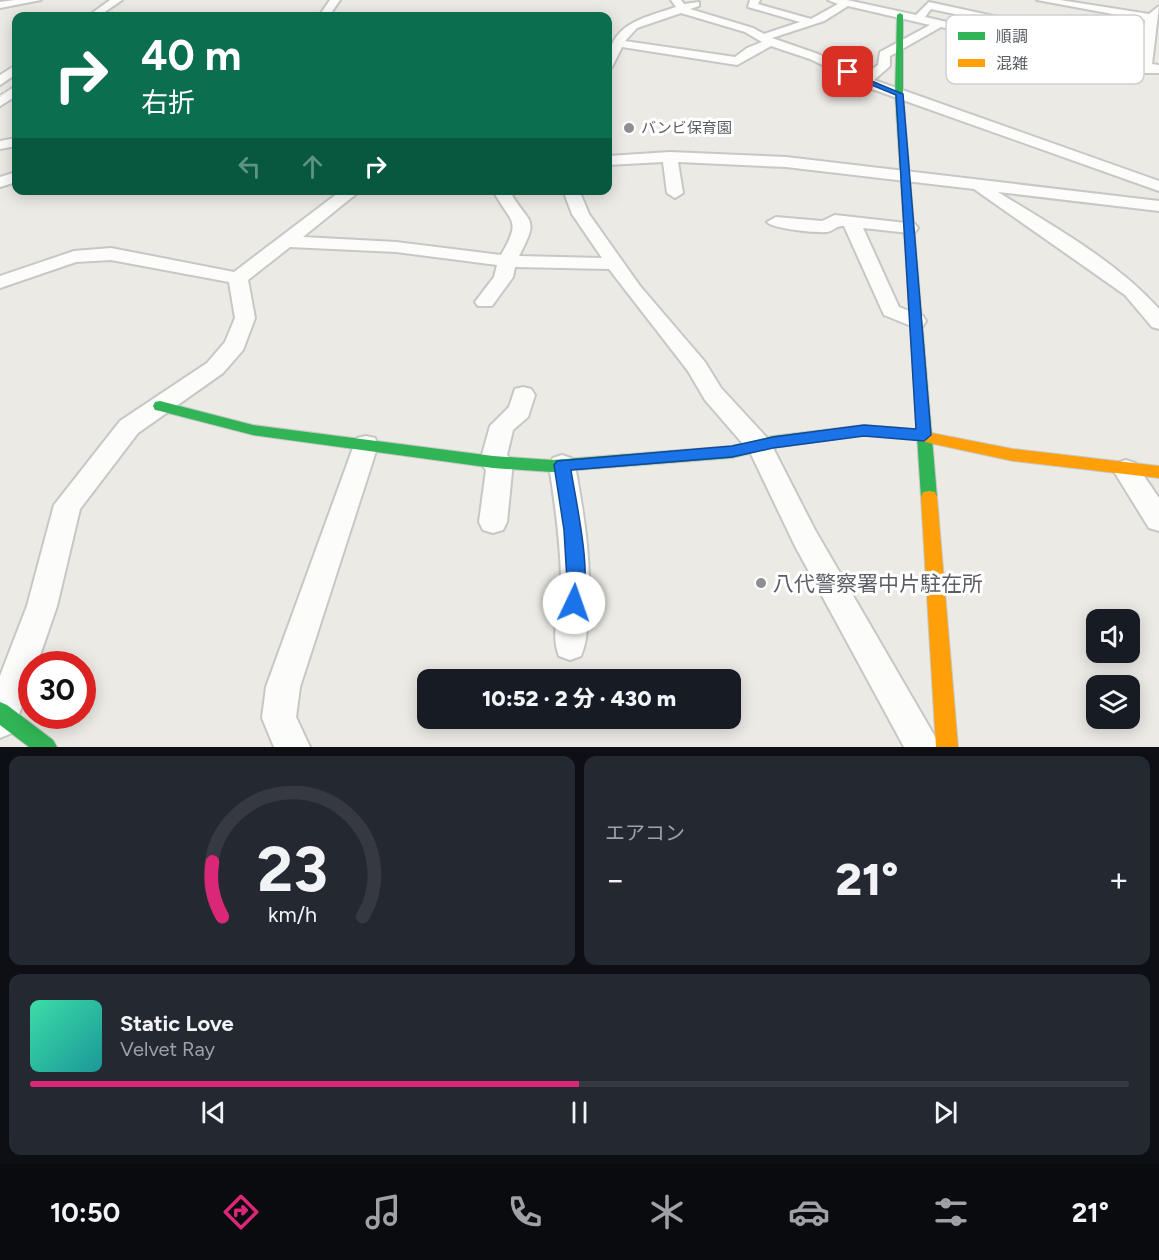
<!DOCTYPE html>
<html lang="ja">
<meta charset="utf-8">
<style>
body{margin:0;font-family:Figtree,"Noto Sans JP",sans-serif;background:#242831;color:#f1f3f6;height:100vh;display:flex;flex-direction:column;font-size:22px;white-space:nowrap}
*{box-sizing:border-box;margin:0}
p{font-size:20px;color:#9ea1a6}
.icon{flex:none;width:33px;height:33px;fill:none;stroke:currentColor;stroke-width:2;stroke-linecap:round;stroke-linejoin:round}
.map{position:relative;height:747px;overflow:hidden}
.side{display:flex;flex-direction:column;gap:9px;padding:9px;background:#0d0f14;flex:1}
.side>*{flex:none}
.hud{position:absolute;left:12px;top:12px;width:600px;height:183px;border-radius:12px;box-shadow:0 3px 15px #0003;background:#0b6e4f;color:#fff;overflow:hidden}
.tools{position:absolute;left:1086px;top:609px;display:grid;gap:12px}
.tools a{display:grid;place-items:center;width:54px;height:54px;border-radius:12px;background:#171b24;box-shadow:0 3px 15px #0003;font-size:30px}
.speed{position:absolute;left:18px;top:651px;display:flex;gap:12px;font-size:30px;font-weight:700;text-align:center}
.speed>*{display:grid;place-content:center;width:78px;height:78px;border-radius:50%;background:#171b24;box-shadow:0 3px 15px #0003;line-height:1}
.speed .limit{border:9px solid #d22;background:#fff;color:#111}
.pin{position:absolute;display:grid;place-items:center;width:51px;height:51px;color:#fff;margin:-26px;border-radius:12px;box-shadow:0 3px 9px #0006}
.me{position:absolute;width:66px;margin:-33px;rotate:3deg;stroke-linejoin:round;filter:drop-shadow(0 0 4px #0008)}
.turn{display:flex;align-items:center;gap:21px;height:126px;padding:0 30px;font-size:27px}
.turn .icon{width:78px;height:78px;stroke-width:2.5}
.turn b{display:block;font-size:42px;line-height:51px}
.lanes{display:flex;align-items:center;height:57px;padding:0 30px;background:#0003;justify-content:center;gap:30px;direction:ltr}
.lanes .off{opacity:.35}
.big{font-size:45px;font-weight:800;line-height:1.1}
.side .tile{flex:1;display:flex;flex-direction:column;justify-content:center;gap:9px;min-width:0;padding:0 21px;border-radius:12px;background:#242831}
.side .dial{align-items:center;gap:0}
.dial svg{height:156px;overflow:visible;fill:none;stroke:#363941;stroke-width:7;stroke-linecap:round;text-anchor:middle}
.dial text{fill:#f1f3f6;stroke:none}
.song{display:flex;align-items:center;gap:18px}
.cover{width:72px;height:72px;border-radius:9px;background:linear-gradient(135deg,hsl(160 70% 55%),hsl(180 70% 35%))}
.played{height:6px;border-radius:3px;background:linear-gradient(90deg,#db2777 50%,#363941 50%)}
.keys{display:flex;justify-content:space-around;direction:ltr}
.heat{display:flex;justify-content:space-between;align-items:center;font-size:33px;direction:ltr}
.side .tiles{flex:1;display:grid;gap:9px;grid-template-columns:1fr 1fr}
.tile:last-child{grid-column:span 2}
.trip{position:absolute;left:417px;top:669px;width:324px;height:60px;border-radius:12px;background:#171b24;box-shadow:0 3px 15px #0003;font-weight:800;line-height:60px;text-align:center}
.tab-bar{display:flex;height:96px;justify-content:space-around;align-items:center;background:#090b0e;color:#9ea1a6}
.tab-bar .icon{width:42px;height:42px}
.tab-bar .active{color:#db2777}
.tab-bar b{font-size:27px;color:#f1f3f6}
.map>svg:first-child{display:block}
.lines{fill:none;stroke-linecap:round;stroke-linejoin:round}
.street-casing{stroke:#c7c7c6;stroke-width:4}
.fast-casing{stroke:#c7c8c7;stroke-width:2}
.slow-casing{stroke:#c7c8c7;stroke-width:2}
.street{fill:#fcfcfb;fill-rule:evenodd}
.fast{fill:#30b455;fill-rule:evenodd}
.slow{fill:#ff9f0a;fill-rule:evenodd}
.rail-far1{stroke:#e2e3e2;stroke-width:2;stroke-dasharray:1 4;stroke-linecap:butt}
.rail{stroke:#e2e3e2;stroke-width:3;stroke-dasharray:1 4.5;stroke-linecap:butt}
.route{fill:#1a73e8;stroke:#114b97;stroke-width:1.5}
.poi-dot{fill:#8d8f91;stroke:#fff;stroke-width:2}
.labels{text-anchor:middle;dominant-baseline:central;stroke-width:6;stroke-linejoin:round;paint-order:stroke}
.far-poi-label{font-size:15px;fill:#5a5e64;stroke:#fff;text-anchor:start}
.near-poi-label{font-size:21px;fill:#5a5e64;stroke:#fff;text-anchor:start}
.key{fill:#fff;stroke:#cecfd0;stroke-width:1.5}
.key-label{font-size:16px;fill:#5a5e64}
</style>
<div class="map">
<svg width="1159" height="747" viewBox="0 0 1159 747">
<rect width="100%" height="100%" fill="#ebeae5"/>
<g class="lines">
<defs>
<g id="street">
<polygon points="15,0 41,0 0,8 0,2"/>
<polygon points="110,0 122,0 99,16 88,16"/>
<polygon points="330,0 340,0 329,16 319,16"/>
<path d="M671,0h10l3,4 15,-2v4l-9,3 63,19 11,6 36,-12 -52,-15 2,-7h10l-2,4 53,15 27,-15 -10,-4h19l69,15 13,-13 92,20 1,2 -7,13 34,8 11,-17h8l1,2 -10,17 81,15 5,-42 -108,-20h23l89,14 10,-8 -7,58 7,1v8h-14l-204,-46 -51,29v10l-16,14 285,101v10l-287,-102 -62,-30 -39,-13 -34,19 -115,-18 -10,20h-4c0,-43 33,-48 68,-60zM848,6l82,19 -50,27 -2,13 -14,10 -46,-21 -46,-16 52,-17zM931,9l80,17 -6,9 -80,-18zM681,13l64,19 17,10 -15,6 -12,9 -110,-16 12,-13z"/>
<polygon points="16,65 16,74 0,85 0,75"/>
<polygon points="16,86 16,96 0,106 0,96"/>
<polygon points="16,138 16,146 0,149 0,141"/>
<path d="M670,152l116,5 373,44v10l-161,-19c56,35 117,68 161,117v20l-7,-2 -27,-32 -151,-106 -188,-22 -108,-5 5,31 -8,5 -8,-5 -4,-31 -55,3v-9z"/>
<polygon points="16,172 16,182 0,187 0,177"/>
<path d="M342,190h19l-58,47 93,5 105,13c22,-38 9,-31 -8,-65h16c19,35 32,25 10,66l83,2 -30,-44 -9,-24h16l10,24 51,72 65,76 16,26 48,52 46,90 126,217h-37l-109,-201 -45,-94 -45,-52 -17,-29 -79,-102 -94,-2 -2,10 -21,29h-14l-3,-4 19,-25 3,-12 -101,-13 -106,-5 -42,33 7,38 -12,32 -20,23 -85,60 -58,76 -23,97 -20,58h-5v16l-20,53 -12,5v-62l27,-70 27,-101 66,-84 87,-58 18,-21 10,-24 -6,-36 -118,-22 -35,2 -76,26v-12l74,-25 37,-3 123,24z"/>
<path d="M835,215l80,9 3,4 -3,4 -6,1 -46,-5 36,79 24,9 3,5 -3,5 -7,2 -32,-13 -40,-89c-8,-1 -10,5 -17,6 -10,1 -54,-3 -60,-10l9,-5 46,4z"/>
<polygon points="523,387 531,389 535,395 528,417 513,430 507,455 513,462 507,522 503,530 493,533 483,530 479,522 486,470 480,462 490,426 509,407 515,389"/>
<polygon points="366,436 375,438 378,445 300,687 296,717 310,747 274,747 262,718 266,687 354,445 357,438"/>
<path d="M562,455l9,3 4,7c9,50 17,98 13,149 -1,15 -1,28 -7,42l-11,4 -11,-4c-10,-24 3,-53 2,-79 -1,-38 -6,-74 -12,-112l4,-7z"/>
<polygon points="1126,460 1135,463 1159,498 1159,531 1149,528 1113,470 1117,463"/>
</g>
<g id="fast">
<polygon points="900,13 903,15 903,94 937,497 935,502 929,503 923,502 921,497 917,436 911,439 864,435 773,448 732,458 552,472 493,468 253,435 160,411 155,410 153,406 155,402 160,401 253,425 493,456 552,460 732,446 773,436 864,425 911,429 917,431 895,94 897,15"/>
<polygon points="0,702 7,705 53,740 57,747 29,747 0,725"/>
</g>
<g id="slow">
<polygon points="911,429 1013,449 1159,466 1159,478 1013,461 906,438 904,434 906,430"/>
<polygon points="929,491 935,492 937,497 958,747 936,747 921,497 923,492"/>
</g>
</defs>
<use href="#street" class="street-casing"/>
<use href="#fast" class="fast-casing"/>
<use href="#slow" class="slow-casing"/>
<use href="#street" class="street"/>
<use href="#fast" class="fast"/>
<use href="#slow" class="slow"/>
<polyline class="rail-far1" points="103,16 128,0"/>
<polyline class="rail" points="0,96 16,84"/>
</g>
<path class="route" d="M845,70l58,24 28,341 -7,6 -60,-5 -91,12 -41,9 -161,13c5,33 23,109 9,139l-6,2 -7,-2 -2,-6 2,-22 -3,-51 -10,-65 3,-4 175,-15 41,-9 91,-12 52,4 -20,-334 -51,-21z"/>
<g class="poi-dot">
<circle cx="629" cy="128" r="6"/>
<circle cx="761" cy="583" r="6"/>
</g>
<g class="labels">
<g class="far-poi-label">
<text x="641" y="128">バンビ保育園</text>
</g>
<g class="near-poi-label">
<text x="773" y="583">八代警察署中片駐在所</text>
</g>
</g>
<rect x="946" y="15" width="198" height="69" rx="9" class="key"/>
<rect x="958" y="32" width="27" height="8" fill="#30b455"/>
<rect x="958" y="59" width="27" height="8" fill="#ff9f0a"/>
<g class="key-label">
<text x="996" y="42">順調</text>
<text x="996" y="69">混雑</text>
</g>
</svg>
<div class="tools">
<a><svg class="icon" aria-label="sound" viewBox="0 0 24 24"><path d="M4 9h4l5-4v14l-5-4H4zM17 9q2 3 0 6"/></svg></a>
<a><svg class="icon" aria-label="layers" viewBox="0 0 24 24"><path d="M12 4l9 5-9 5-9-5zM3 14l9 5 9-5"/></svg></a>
</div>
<div class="speed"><div class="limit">30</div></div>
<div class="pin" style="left:848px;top:72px;background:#d93025"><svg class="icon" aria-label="arrive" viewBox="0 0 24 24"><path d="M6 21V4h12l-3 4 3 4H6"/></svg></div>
<svg class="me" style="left:574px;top:603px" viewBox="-20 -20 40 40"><circle r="19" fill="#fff"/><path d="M0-13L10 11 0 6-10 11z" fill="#1a73e8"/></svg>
<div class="trip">10:52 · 2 分 · 430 m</div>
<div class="hud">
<div class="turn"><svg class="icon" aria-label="right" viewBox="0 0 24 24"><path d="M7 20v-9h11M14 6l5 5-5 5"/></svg><div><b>40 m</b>右折</div></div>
<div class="lanes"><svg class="icon off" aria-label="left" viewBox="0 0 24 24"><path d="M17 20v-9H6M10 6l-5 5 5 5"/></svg><svg class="icon off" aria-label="ahead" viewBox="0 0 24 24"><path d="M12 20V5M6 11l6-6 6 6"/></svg><svg class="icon" aria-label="right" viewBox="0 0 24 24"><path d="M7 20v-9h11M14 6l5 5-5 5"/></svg></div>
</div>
</div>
<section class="side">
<div class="tiles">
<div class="tile dial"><svg viewBox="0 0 100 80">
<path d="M14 69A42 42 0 1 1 86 69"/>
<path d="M14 69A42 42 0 0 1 9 41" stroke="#db2777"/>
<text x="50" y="56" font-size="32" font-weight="700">23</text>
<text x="50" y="72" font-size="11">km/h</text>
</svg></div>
<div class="tile"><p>エアコン</p>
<div class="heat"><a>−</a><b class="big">21°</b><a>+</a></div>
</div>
<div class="tile">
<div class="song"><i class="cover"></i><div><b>Static Love</b><p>Velvet Ray</p></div></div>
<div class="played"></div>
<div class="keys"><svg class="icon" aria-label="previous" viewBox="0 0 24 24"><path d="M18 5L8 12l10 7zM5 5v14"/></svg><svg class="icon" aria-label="pause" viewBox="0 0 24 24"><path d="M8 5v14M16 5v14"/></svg><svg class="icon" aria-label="next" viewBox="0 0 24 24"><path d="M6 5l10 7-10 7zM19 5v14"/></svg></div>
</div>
</div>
</section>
<nav class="tab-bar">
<b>10:50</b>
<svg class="icon active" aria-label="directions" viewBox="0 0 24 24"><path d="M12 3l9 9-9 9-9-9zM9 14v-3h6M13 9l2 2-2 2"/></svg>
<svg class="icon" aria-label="music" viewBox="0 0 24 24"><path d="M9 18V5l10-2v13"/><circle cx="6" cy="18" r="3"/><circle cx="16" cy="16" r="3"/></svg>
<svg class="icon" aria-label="phone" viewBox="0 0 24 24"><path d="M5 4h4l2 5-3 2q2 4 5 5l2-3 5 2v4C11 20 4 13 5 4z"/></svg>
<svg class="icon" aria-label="climate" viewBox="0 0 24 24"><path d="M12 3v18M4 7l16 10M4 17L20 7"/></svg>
<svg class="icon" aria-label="car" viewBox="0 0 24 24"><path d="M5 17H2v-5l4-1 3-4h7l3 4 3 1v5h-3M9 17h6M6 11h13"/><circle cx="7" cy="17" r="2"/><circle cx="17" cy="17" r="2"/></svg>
<svg class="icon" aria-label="filters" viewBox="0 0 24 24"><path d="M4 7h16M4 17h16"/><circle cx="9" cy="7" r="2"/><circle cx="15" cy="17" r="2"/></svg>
<b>21°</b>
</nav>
